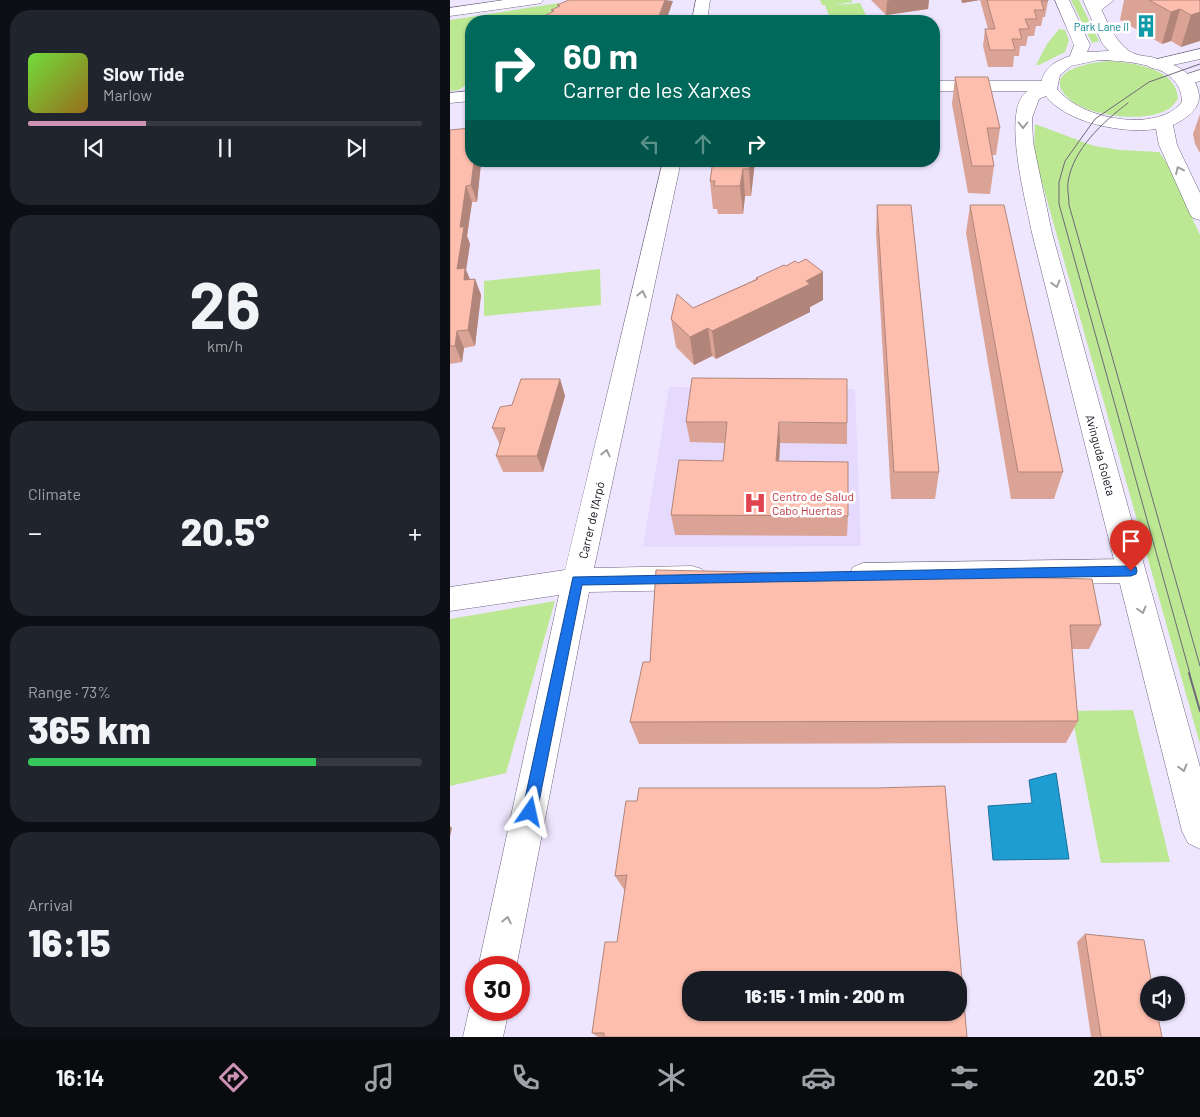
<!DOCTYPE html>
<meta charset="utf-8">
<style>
body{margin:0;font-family:Barlow,sans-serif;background:#20242c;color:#f1f3f6;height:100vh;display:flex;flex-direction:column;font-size:19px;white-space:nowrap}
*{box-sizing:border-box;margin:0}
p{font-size:16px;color:#9ea1a6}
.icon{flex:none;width:28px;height:28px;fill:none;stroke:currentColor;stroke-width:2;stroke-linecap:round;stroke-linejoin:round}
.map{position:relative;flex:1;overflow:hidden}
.drawer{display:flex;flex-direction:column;gap:10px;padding:10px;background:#0d0f14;width:450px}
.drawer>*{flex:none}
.guide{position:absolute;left:15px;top:15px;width:475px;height:152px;border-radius:20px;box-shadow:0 1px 4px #0004;background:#00695c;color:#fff;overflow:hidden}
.controls{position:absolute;left:690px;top:976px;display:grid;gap:10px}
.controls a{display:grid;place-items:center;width:45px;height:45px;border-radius:50%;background:#171b24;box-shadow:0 1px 4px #0004;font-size:25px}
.speed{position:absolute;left:15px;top:956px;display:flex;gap:10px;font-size:25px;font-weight:700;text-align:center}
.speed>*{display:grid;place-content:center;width:65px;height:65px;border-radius:50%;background:#171b24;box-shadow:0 1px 4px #0004;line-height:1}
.speed .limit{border:8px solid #d22;background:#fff;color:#111}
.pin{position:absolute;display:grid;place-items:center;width:42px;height:42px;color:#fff;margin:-51px -21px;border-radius:50% 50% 50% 0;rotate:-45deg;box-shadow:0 0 5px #0007}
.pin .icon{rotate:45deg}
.me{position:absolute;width:55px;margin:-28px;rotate:11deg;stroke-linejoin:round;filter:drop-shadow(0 0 4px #0008)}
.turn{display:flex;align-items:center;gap:18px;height:105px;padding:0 15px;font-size:22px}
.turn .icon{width:65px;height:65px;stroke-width:2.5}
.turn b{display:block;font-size:35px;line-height:42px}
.lanes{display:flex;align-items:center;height:48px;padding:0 15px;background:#0003;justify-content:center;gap:25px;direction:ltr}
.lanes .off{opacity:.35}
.big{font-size:38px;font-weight:800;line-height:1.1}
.drawer .widget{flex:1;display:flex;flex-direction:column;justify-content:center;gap:8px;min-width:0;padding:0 18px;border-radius:20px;background:#20242c}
.drawer .dial{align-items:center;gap:0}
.dial b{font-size:65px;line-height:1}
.song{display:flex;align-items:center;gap:15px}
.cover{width:60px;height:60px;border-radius:8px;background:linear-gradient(135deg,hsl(100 70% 55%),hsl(40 70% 35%))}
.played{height:5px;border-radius:2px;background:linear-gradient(90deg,#ce92b5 30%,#363941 30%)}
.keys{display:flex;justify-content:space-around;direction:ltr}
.heat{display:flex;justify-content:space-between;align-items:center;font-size:28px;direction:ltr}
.charge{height:8px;border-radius:4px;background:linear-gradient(90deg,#34c759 73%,#363941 0)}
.trip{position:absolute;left:232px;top:971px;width:285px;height:50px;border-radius:20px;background:#171b24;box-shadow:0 1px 4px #0004;font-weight:800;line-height:50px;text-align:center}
.tab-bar{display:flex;height:80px;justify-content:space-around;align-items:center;background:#090b0e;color:#9ea1a6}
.tab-bar .icon{width:35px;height:35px}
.tab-bar .on{color:#ce92b5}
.tab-bar b{font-size:22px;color:#f1f3f6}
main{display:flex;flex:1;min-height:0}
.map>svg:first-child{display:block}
.built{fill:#e5d9fd}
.green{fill:#bce893}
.water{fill:#1e9dd2;stroke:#197199}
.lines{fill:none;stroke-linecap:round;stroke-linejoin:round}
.minor-casing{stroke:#6e657e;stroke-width:1}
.tertiary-casing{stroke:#6e657e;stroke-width:1}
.secondary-casing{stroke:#6e657e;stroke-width:1}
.minor{fill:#fff;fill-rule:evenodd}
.tertiary{fill:#fff;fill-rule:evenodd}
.secondary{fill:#fff;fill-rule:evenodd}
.tram-far1{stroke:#6d6877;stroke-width:1}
.tram{stroke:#6d6877;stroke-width:2}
.wall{fill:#daa396}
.shaded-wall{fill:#b1857a}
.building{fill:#fdbeae;stroke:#b1857a;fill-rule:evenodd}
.oneway{stroke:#9f9da1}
.route{fill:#1a73e8;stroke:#114b97}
.labels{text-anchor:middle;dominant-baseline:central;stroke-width:5;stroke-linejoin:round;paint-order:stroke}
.far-culture-label{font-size:11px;fill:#0d838f;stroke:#fff;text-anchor:end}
.street-label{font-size:12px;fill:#0e0b14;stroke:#fff}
.health-label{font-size:12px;fill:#be3a42;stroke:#fff;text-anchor:start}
</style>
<main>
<section class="drawer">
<div class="widget">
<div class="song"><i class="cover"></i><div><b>Slow Tide</b><p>Marlow</p></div></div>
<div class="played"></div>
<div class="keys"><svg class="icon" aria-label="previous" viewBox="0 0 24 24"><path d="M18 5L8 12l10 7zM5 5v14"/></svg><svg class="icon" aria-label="pause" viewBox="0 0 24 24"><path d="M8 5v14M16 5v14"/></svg><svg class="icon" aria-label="next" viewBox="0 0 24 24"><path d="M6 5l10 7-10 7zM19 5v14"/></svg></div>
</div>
<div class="widget dial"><b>26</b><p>km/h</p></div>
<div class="widget"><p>Climate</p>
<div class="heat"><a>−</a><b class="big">20.5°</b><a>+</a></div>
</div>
<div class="widget"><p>Range · 73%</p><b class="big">365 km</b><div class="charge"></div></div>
<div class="widget"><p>Arrival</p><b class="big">16:15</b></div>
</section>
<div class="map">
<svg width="750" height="1037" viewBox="0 0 750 1037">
<rect width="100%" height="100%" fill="#eee6fe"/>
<polygon class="built" points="219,387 405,389 411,546 193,547"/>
<g class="green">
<polygon points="370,0 401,0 403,2 383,5 410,3 419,21 381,21 375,5 372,5"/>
<polygon points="621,0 629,0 649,41 642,43"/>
<polygon points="109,3 111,10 97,21 21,21 21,81 9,90 0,91 0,20"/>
<polygon points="609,29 615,30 619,40 615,52 589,65 586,65 597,44"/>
<path d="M660,61c24,2 67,7 68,38 -3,3 -5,7 -8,9 -23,16 -83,9 -103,-11 -26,-28 27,-35 43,-36z"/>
<polygon points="585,124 644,146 670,150 709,152 718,165 750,235 750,744 584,154"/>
<polygon points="150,269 151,305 34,316 34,281"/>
<polygon points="105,601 56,773 0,786 0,619"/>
<polygon points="683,710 720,862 651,863 621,711"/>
</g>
<polygon class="water" points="606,773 619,859 543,860 538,806 582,803 579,780"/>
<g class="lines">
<defs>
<g id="minor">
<polygon points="246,0 260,0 257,21 242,21"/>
<polygon points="647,0 664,0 650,11 640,11 638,8"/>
<polygon points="484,81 598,81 604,82 606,86 604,90 598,91 484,91"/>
<polygon points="21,91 21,101 0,103 0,93"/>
<polygon points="213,161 231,161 144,568 242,566 252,569 256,578 252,587 242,590 139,592 66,968 28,968 109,595 0,611 0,587 115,570"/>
<polygon points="681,559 691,563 695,571 691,579 681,583 413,587 403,583 399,575 403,567 413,563"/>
<polygon points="26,995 26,1010 59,1010 53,1037 13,1037 19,1010"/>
</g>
<g id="tertiary">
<polygon points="54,0 93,0 91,3 86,4 0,16 0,8"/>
<polygon points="750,49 750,59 705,69 699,67 697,64 699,61"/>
<polygon points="750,70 750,81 734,86 728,85 726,81 728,77"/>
</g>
<path id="secondary" d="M605,0h14l21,45 -3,7 22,-1 -7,-8 -19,-43h14c9,19 16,39 32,51 6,4 15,5 22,6 19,5 46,15 48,38 1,15 -14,24 -26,30l4,20 23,48v27l-7,-2 -3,-4 -31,-69 -3,-16c-32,5 -90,-6 -110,-33l-7,3 -7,19 1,24 19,91 148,534v82l-12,-6 -6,-12 -150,-598c-5,-28 -31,-121 -6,-141 4,-3 10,-4 15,-6 1,-17 14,-25 29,-30l4,-11zM649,60c28,1 83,3 83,42 -25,32 -102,17 -125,-13l3,-14 11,-9z"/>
</defs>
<use href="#minor" class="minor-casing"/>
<use href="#tertiary" class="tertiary-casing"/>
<use href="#secondary" class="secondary-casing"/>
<use href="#minor" class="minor"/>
<use href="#tertiary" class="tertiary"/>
<use href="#secondary" class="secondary"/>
<g class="tram-far1">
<path d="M678,103c-25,19 -55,46 -60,79 -1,7 1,15 1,23l131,461"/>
<polyline points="740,674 609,204 609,182 615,161 645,119 699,82 750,64"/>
</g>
<polyline class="tram" points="739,673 750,711"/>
</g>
<g class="wall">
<polygon points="421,0 479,0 478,9 436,15"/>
<polygon points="511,0 598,0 598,1 595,17 593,17 591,26 586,26 584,36 578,36 576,46 570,46 569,56 564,56 563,67 538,67 533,46 535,29 538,29 530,0 512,3"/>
<polygon points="674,0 750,0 731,47 721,41 712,44 670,20"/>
<polygon points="21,54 21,74 17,61"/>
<polygon points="505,77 550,128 546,155 542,155 544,166 540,194 518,193 502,104"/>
<polygon points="750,114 750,153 745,144 743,134"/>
<polygon points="0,130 21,161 51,161 31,163 27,202 22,202 17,236 20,244 16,270 20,279 25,279 31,295 25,346 14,348 12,362 0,364"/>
<polygon points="263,161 305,161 301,196 295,196 293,214 268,214 267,209 263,209 260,181"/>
<polygon points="427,205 489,472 485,499 441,499 426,233"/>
<polygon points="520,205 613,472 604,499 561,499 516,233"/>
<polygon points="306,278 373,300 360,307 360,312 266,359 262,356 244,365 226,347 221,319 243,308 306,279"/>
<polygon points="110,379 115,396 93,472 53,472 46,456 50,445 42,428 62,405"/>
<polygon points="236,422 397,423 397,444 330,443 329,461 398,516 397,536 225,535 221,515 273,461 275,443 240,442"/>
<polygon points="206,570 651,625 639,649 622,649 628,721 616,743 189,744 180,722 200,662"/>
<polygon points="172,827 517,1037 148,1037 142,1033 167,942 175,891 165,876"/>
<polygon points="635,934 712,1037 641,1037 627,942"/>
</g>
<g class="shaded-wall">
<polygon points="215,0 223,1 216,21 207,21"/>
<polygon points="440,0 479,0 478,9 436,15 437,1"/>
<polygon points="512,0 530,0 512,3"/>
<polygon points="730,9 721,41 712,44 721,12"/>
<polygon points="750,12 750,41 731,47 741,15"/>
<polygon points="24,161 31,161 31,163 27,202 21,185"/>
<polygon points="300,161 305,161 301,196 299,169"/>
<polygon points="293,169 295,196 293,214 290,186"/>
<polygon points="16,186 22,202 17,236 20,244 16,270 22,285 20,296 7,269 10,227"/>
<polygon points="373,272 373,300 360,307 360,312 266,359 262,331 356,281"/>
<polygon points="25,279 31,295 25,346 18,330"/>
<polygon points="258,328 262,356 244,365 240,337"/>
<polygon points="7,331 14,348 12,362 5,346"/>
<polygon points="110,379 115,396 93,472 87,456"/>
<polygon points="329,422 330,443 328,482 326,461"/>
<polygon points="0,826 2,828 0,837"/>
</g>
<g class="building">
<polygon points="119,0 215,0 207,21 90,21 91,21 88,19 104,11 101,10 110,6 107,5"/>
<polygon points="537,0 598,0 598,1 591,1 594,10 584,10 587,19 575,19 579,29 569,29 572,39 562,39 565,50 540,50 535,29 545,29"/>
<polygon points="699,0 750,0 750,12 741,15 730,9 721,12"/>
<polygon points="448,18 448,21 411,21"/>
<polygon points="21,54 21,61 17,61 16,56"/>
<polygon points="505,77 538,77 550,128 537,128 544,166 522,166"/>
<polygon points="21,128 21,161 24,161 21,185 16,186 10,227 14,227 7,269 15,268 14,280 25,279 18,330 7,331 5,346 0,346 0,130"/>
<polygon points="263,161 300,161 299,169 293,169 290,186 264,186 265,181 260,181"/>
<polygon points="427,205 461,205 489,472 444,472"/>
<polygon points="520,205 554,205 613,472 568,472"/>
<polygon points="356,259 373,272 356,281 360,284 262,331 258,328 240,337 221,319 227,294 243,308 308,279 306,278 334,265 336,266 345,261 348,263"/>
<polygon points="242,378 397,379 397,423 329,422 326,461 398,462 398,516 221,515 229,460 273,461 277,422 236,422"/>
<polygon points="71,379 110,379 87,456 46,456 55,428 42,428 50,407 62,405"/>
<polygon points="206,570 642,579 651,625 620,625 628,721 180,722 193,662 200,662"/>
<path d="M495,786l22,251h-363v-4h-12l13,-91h12l10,-67 -12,1 11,-75h11l2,-13h238zM241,980h268v32h-268z"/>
<polygon points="635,934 694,940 702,985 699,985 699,1012 707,1012 712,1037 651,1037"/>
</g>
<defs><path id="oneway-chevron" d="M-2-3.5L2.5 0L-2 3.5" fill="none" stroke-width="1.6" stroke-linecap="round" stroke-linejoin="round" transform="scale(1.25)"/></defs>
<g class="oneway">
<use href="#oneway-chevron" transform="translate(573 125) rotate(90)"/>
<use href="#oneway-chevron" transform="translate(729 170) rotate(-115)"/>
<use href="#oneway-chevron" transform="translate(606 284) rotate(75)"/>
<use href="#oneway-chevron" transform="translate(192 294) rotate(-77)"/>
<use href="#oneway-chevron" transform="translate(156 453) rotate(-77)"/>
<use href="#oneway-chevron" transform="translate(692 610) rotate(75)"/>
<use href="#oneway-chevron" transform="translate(733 768) rotate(75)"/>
<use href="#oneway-chevron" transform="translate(57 920) rotate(-78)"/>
</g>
<polygon class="route" points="681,566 686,567 687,571 686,574 681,576 132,585 87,812 85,818 80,820 74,818 72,812 123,577"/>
<defs>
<symbol id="building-bare" viewBox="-9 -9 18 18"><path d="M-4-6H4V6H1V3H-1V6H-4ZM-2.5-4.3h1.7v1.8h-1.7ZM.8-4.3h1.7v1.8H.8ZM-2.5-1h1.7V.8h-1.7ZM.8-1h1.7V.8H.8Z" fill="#0f9aa8" stroke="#fff" stroke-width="2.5" paint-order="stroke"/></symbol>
<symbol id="hospital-bare" viewBox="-9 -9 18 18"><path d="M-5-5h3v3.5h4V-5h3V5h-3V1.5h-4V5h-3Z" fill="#e0444e" stroke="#fff" stroke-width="2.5" paint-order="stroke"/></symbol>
</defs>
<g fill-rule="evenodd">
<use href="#building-bare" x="680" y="10" width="32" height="32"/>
<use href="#hospital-bare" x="289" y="487" width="32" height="32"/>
</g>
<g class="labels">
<g class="far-culture-label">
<text x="679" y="26">Park Lane II</text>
</g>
<g class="street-label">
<text transform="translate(651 455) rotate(75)">Avinguda Goleta</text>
<text transform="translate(141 520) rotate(-77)">Carrer de l'Arpó</text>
</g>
<g class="health-label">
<text x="322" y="496">Centro de Salud<tspan x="322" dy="14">Cabo Huertas</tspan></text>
</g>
</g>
</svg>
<div class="controls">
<a><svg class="icon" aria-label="sound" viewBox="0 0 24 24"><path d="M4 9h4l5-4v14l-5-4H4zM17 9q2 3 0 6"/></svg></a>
</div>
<div class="speed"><div class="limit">30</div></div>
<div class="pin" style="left:681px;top:571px;background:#d93025"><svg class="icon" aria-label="arrive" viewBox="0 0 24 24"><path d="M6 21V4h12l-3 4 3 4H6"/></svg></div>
<svg class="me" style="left:80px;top:812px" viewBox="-20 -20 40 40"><path d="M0-17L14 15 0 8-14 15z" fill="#1a73e8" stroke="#fff" stroke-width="4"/></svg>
<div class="trip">16:15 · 1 min · 200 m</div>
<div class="guide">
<div class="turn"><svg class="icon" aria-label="right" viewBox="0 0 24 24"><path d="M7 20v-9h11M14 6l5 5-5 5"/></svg><div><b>60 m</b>Carrer de les Xarxes</div></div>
<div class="lanes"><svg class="icon off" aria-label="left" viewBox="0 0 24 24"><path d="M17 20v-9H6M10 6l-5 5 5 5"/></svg><svg class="icon off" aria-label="ahead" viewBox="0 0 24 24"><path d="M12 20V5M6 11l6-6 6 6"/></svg><svg class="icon" aria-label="right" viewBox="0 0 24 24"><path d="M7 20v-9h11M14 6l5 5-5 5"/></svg></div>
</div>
</div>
</main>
<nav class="tab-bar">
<b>16:14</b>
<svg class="icon on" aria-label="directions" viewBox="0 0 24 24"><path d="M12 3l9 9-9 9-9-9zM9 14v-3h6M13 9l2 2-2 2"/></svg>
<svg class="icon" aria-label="music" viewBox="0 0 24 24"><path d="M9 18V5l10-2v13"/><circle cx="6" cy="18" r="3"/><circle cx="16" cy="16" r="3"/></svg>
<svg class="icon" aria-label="phone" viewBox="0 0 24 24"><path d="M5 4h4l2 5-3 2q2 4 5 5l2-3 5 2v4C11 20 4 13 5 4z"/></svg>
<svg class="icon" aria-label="climate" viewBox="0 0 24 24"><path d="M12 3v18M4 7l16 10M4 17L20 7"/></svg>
<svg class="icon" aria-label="car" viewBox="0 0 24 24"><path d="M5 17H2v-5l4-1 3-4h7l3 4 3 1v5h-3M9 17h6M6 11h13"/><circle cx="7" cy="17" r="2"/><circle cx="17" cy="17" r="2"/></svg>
<svg class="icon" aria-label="filters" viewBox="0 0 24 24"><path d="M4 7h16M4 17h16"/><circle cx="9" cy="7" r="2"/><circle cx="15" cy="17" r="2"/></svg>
<b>20.5°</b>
</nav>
